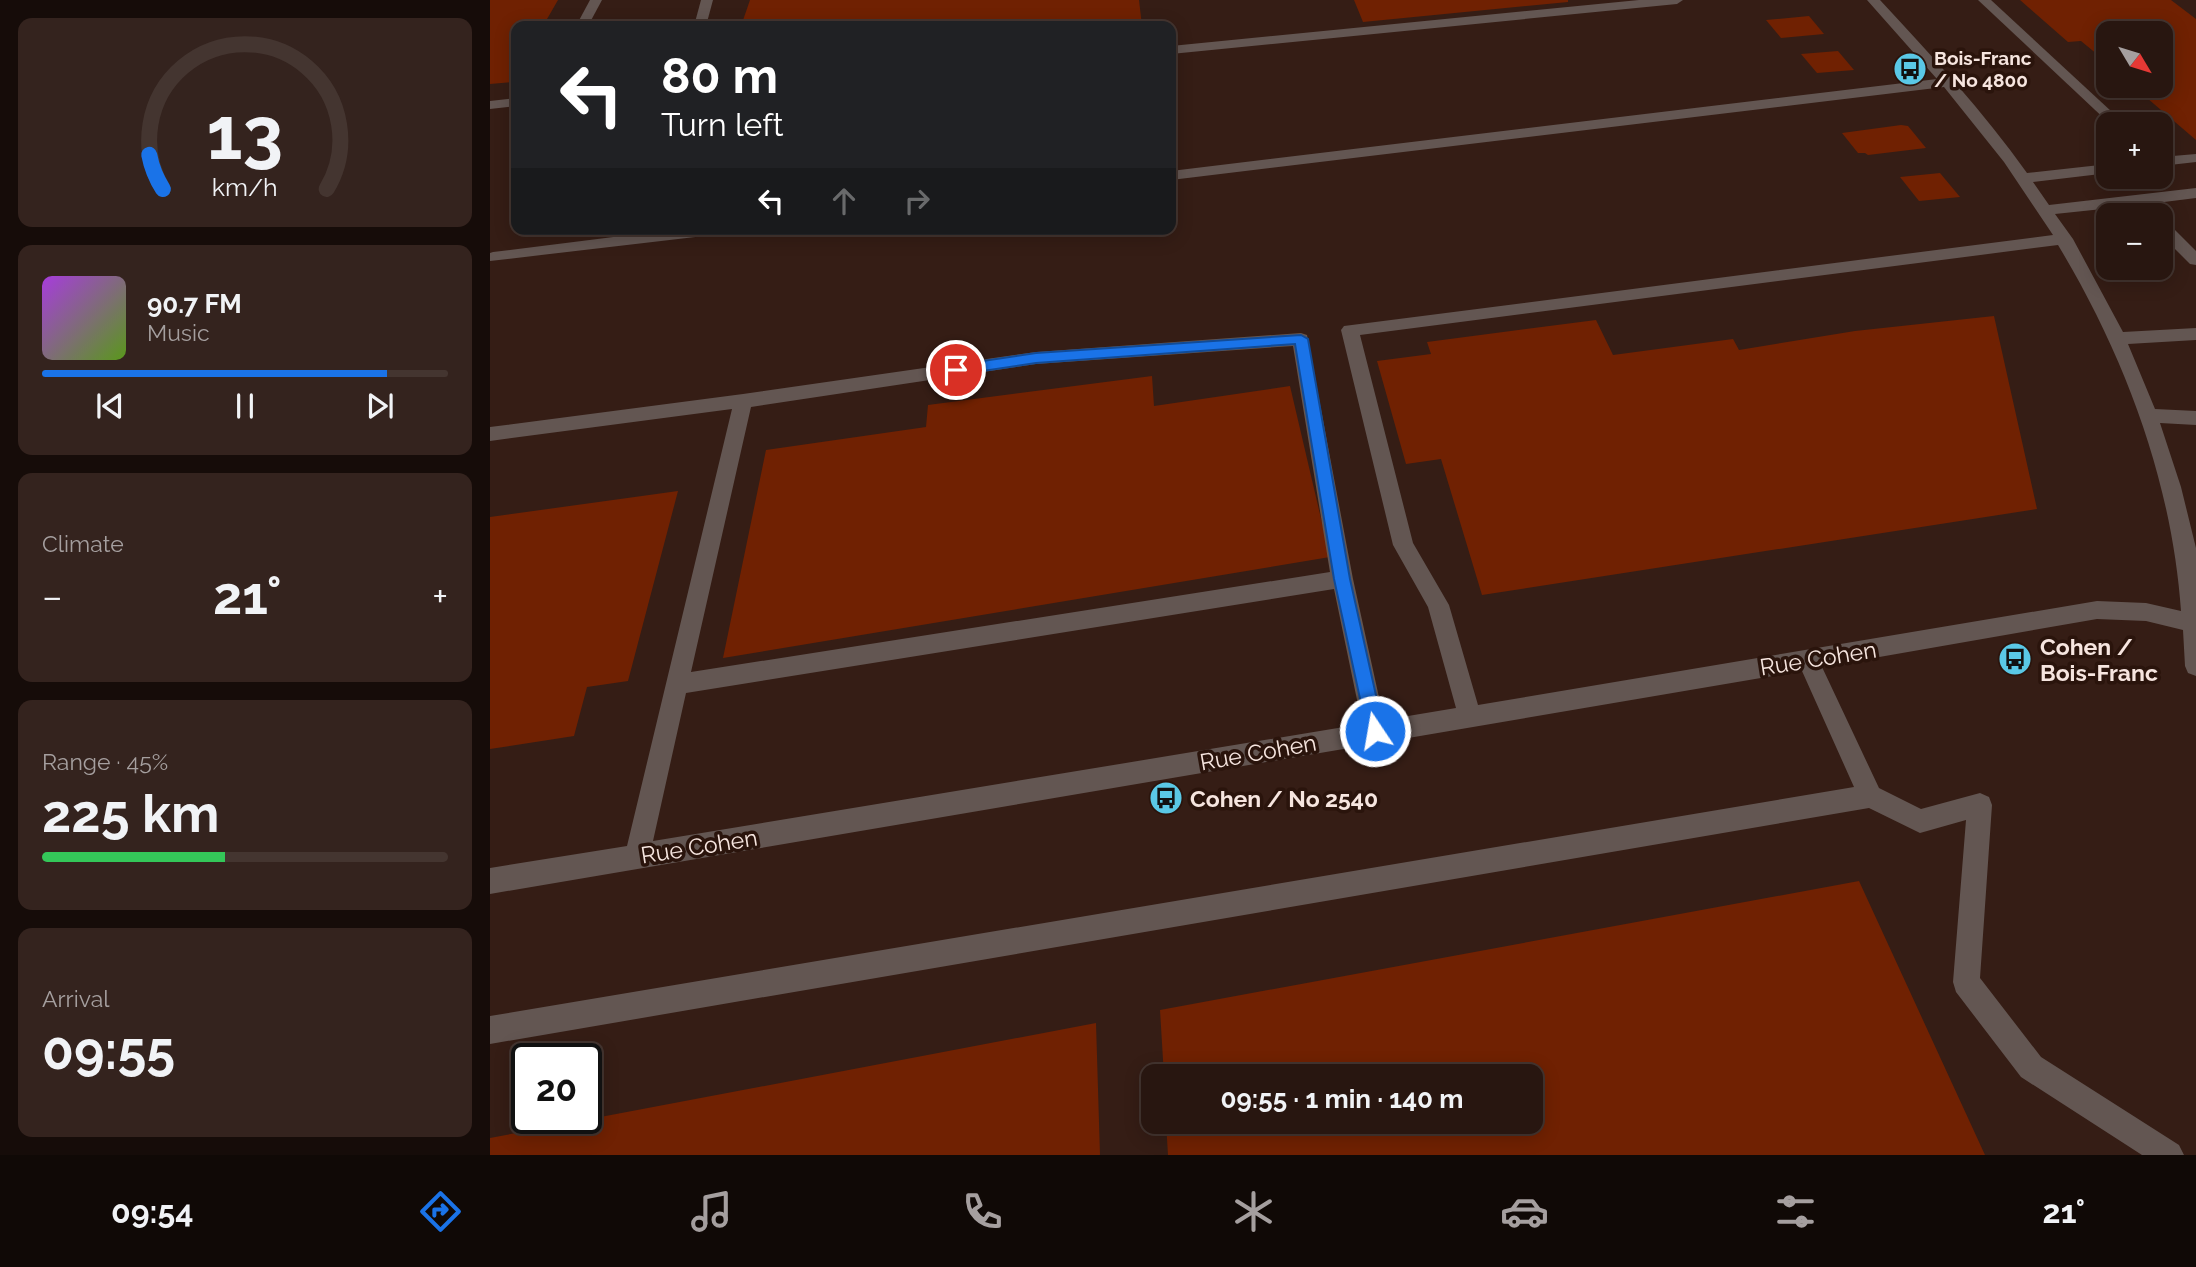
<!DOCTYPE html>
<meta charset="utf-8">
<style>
body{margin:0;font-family:Raleway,sans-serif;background:#34231e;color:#f1f3f6;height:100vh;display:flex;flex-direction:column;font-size:26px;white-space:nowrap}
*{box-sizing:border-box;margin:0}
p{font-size:23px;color:#a59f9f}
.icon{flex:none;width:38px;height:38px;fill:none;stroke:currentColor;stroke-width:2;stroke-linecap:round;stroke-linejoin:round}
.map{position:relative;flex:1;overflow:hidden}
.drawer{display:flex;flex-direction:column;gap:18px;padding:18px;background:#160c09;width:490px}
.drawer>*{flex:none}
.hud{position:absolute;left:21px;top:21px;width:665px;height:214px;border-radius:14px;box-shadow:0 4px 18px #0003,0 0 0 2px #443530;background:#202124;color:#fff;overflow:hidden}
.needle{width:46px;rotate:128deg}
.buttons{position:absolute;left:1606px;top:21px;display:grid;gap:14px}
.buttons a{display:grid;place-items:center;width:77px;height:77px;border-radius:14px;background:#281610;box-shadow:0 4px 18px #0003,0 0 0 2px #443530;font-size:35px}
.speed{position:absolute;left:21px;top:1043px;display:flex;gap:14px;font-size:35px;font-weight:700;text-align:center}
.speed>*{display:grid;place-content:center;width:91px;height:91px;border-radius:50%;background:#281610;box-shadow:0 4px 18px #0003,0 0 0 2px #443530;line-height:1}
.speed .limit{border:4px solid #111;border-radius:10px;background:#fff;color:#111}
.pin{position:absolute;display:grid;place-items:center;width:60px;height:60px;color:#fff;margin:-30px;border:4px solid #fff;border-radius:50%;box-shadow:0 2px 7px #0007}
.me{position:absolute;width:77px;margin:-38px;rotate:348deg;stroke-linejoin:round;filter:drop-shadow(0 0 5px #0008)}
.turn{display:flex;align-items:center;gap:24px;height:147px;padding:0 35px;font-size:32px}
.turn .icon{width:91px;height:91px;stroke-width:2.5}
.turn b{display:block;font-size:49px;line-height:60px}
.lanes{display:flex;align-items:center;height:66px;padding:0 35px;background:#0003;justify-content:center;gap:35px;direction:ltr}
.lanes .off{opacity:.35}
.big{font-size:52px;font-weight:700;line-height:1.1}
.drawer .card{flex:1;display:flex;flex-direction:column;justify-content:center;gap:10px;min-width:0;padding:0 24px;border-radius:14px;background:#34231e}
.drawer .dial{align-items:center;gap:0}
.dial svg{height:182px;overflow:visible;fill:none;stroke:#443530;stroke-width:7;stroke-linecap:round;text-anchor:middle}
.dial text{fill:#f1f3f6;stroke:none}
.song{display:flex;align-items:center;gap:21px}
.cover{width:84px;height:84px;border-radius:10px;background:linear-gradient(135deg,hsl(280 70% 55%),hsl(90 70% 35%))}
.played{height:7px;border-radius:4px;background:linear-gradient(90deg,#1a73e8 85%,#443530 85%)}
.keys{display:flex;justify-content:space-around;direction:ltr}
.heat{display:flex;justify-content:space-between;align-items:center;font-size:38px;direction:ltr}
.charge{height:10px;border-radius:5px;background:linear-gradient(90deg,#34c759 45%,#443530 0)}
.trip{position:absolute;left:651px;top:1064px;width:402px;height:70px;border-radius:14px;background:#281610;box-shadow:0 4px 18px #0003,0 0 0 2px #443530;font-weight:700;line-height:70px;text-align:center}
.tab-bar{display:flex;height:112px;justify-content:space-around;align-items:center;background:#100906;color:#a59f9f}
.tab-bar .icon{width:49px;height:49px}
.tab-bar .selected{color:#1a73e8}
.tab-bar b{font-size:32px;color:#f1f3f6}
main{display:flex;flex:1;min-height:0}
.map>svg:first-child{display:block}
.building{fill:#702102}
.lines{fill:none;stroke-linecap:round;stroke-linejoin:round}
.minor{fill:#635652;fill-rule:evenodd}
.route{fill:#1a73e8;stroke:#114b97;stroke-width:2}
.labels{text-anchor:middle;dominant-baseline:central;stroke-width:7;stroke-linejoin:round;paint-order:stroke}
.far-poi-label{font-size:19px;font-weight:bold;fill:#f6e5df;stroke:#2a140c;text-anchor:start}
.poi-label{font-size:23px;font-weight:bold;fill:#f6e5df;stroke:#2a140c;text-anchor:start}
.street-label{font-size:23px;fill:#f6e5df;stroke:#2a140c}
</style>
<main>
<section class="drawer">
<div class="card dial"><svg viewBox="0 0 100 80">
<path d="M14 69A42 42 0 1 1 86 69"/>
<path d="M14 69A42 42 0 0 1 8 54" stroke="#1a73e8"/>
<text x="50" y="56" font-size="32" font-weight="700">13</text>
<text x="50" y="72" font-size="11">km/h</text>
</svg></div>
<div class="card">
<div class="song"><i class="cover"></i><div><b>90.7 FM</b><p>Music</p></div></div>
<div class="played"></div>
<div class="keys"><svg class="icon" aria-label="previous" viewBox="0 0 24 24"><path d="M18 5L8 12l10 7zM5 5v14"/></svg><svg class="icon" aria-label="pause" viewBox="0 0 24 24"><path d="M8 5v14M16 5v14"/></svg><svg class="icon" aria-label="next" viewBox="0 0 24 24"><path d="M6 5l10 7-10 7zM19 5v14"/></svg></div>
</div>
<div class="card"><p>Climate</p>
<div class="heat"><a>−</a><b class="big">21°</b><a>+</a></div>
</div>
<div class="card"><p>Range · 45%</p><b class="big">225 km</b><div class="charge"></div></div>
<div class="card"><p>Arrival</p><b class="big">09:55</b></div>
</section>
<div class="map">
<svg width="1706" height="1155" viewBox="0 0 1706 1155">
<rect width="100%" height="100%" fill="#351d15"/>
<g class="building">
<polygon points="0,0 68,0 53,26 26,26 26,76 23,82 0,84"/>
<polygon points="260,0 649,0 652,26 251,26"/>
<polygon points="864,0 1078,0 1078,2 873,22"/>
<polygon points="1530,0 1681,0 1706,19 1706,140 1643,86 1671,86 1671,33 1619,33 1619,64 1591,41 1578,42"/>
<polygon points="1319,16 1334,34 1291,38 1276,20"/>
<polygon points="1348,51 1364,70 1327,73 1311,54"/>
<polygon points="1411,125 1418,126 1436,148 1378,155 1375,153 1368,153 1352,133"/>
<polygon points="1450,173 1470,197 1429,201 1410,177"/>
<polygon points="1504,316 1547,509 992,595 951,459 916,464 887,361 941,354 937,342 1106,320 1123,355 1243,339 1249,350 1365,331"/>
<polygon points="662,376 664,406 800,386 840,557 233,658 276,450 436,427 438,405"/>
<polygon points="188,491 138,681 97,687 84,736 0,749 0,517"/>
<polygon points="1369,881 1495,1155 678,1155 676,1122 1041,1122 1041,1076 674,1076 670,1010"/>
<polygon points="606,1023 610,1155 0,1155 0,1138"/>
</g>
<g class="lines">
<g class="minor">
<polygon points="100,0 112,0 98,26 86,26"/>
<polygon points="211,0 223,0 216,26 204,26"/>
<polygon points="1149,0 1193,0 1187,4 681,54 681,46"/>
<path d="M1377,0h13c52,56 103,111 147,173l82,-9v9l-76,9 16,23 147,-17v10l-48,6 10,11h-17l-10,-9 -76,8 18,25 50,93 73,-4v12l-68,4 27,65 41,2v14l-36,-2 21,64 15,61v128l-8,-3 -3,-7 -2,-36 -37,-9 -49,-2 -275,48 57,121 42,21 59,-16 9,4 3,8 -12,173 61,79 138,88 5,10h-42l-121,-78 -65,-85 -3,-10 13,-162 -46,13 -51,-25 -1379,236v-28l1364,-229 -52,-116 -1312,223v-26l137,-22 105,-437 -242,32v-14l253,-33 293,-42 265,-19 6,2 46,244 31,141 72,-12 -28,-101 -35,-62 -52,-215 3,-4 709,-91 -49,-73 -60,-75 -773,93v-9l766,-92zM1568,245c67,111 114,237 123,366l-35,-8 -49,-2 -619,104 -29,-100 -36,-62 -53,-208zM803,346l37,226 -639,100 60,-265 285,-43zM844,589l28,135 -709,117 33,-148z"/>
<polygon points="1488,0 1501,0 1635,124 1620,124"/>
<polygon points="26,98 26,106 0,109 0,101"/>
<polygon points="1706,154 1706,162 1671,166 1671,157"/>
<polygon points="1671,221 1677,222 1706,251 1706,265 1700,264 1671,235"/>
<polygon points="187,229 239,229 231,234 0,261 0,253 3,252"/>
</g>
</g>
<polygon class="route" points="811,335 818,339 860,579 894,731 892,736 885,739 879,736 877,731 844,579 805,344 546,363 466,375 459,370 466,365 546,353"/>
<defs>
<symbol id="bus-disc" viewBox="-11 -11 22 22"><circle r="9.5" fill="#5ac8e6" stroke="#2a140c"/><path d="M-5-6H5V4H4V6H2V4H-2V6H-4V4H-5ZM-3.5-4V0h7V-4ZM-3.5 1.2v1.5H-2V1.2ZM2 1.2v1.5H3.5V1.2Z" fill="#111"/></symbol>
</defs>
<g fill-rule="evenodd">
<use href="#bus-disc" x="1401" y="50" width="38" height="38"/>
<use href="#bus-disc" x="1506" y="640" width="38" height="38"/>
<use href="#bus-disc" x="657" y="779" width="38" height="38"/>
</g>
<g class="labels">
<g class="far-poi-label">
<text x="1444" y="58">Bois-Franc<tspan x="1444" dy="22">/ No 4800</tspan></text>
</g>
<g class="poi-label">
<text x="1550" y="646">Cohen /<tspan x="1550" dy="26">Bois-Franc</tspan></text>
<text x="700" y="798">Cohen / No 2540</text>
</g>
<g class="street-label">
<text transform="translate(1328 658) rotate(-9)">Rue Cohen</text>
<text transform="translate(768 752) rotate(-10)">Rue Cohen</text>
<text transform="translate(209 846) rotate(-9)">Rue Cohen</text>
</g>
</g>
</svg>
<div class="buttons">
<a><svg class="needle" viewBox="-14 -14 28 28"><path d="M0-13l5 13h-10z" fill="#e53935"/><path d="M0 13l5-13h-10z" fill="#a59f9f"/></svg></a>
<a>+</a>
<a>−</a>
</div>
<div class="speed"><div class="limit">20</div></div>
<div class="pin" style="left:466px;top:370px;background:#d93025"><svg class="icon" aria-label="arrive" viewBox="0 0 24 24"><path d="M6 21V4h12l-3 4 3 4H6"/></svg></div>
<svg class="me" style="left:885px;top:731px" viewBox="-20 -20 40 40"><circle r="17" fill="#1a73e8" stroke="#fff" stroke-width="3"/><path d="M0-11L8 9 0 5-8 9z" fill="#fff"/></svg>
<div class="trip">09:55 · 1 min · 140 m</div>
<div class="hud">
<div class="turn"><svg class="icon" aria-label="left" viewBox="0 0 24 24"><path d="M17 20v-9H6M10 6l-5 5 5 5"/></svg><div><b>80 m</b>Turn left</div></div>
<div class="lanes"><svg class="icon" aria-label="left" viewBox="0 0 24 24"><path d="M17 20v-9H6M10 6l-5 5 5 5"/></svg><svg class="icon off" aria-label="ahead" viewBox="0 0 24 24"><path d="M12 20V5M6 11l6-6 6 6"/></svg><svg class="icon off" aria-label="right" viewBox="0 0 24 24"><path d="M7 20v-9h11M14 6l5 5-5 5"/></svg></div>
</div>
</div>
</main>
<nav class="tab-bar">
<b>09:54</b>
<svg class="icon selected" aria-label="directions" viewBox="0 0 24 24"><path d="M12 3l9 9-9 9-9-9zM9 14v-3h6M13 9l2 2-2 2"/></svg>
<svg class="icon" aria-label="music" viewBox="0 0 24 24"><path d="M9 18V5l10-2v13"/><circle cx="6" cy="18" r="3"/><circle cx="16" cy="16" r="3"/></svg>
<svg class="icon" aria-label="phone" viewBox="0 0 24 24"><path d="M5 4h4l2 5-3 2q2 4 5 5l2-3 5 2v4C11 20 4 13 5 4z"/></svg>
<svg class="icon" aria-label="climate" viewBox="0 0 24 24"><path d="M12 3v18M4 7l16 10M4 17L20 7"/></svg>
<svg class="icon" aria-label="car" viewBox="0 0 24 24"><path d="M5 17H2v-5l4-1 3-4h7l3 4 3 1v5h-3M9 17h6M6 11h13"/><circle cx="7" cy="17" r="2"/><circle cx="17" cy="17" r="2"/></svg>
<svg class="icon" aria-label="filters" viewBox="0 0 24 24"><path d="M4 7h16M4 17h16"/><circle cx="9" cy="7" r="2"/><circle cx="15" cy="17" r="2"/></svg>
<b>21°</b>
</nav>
